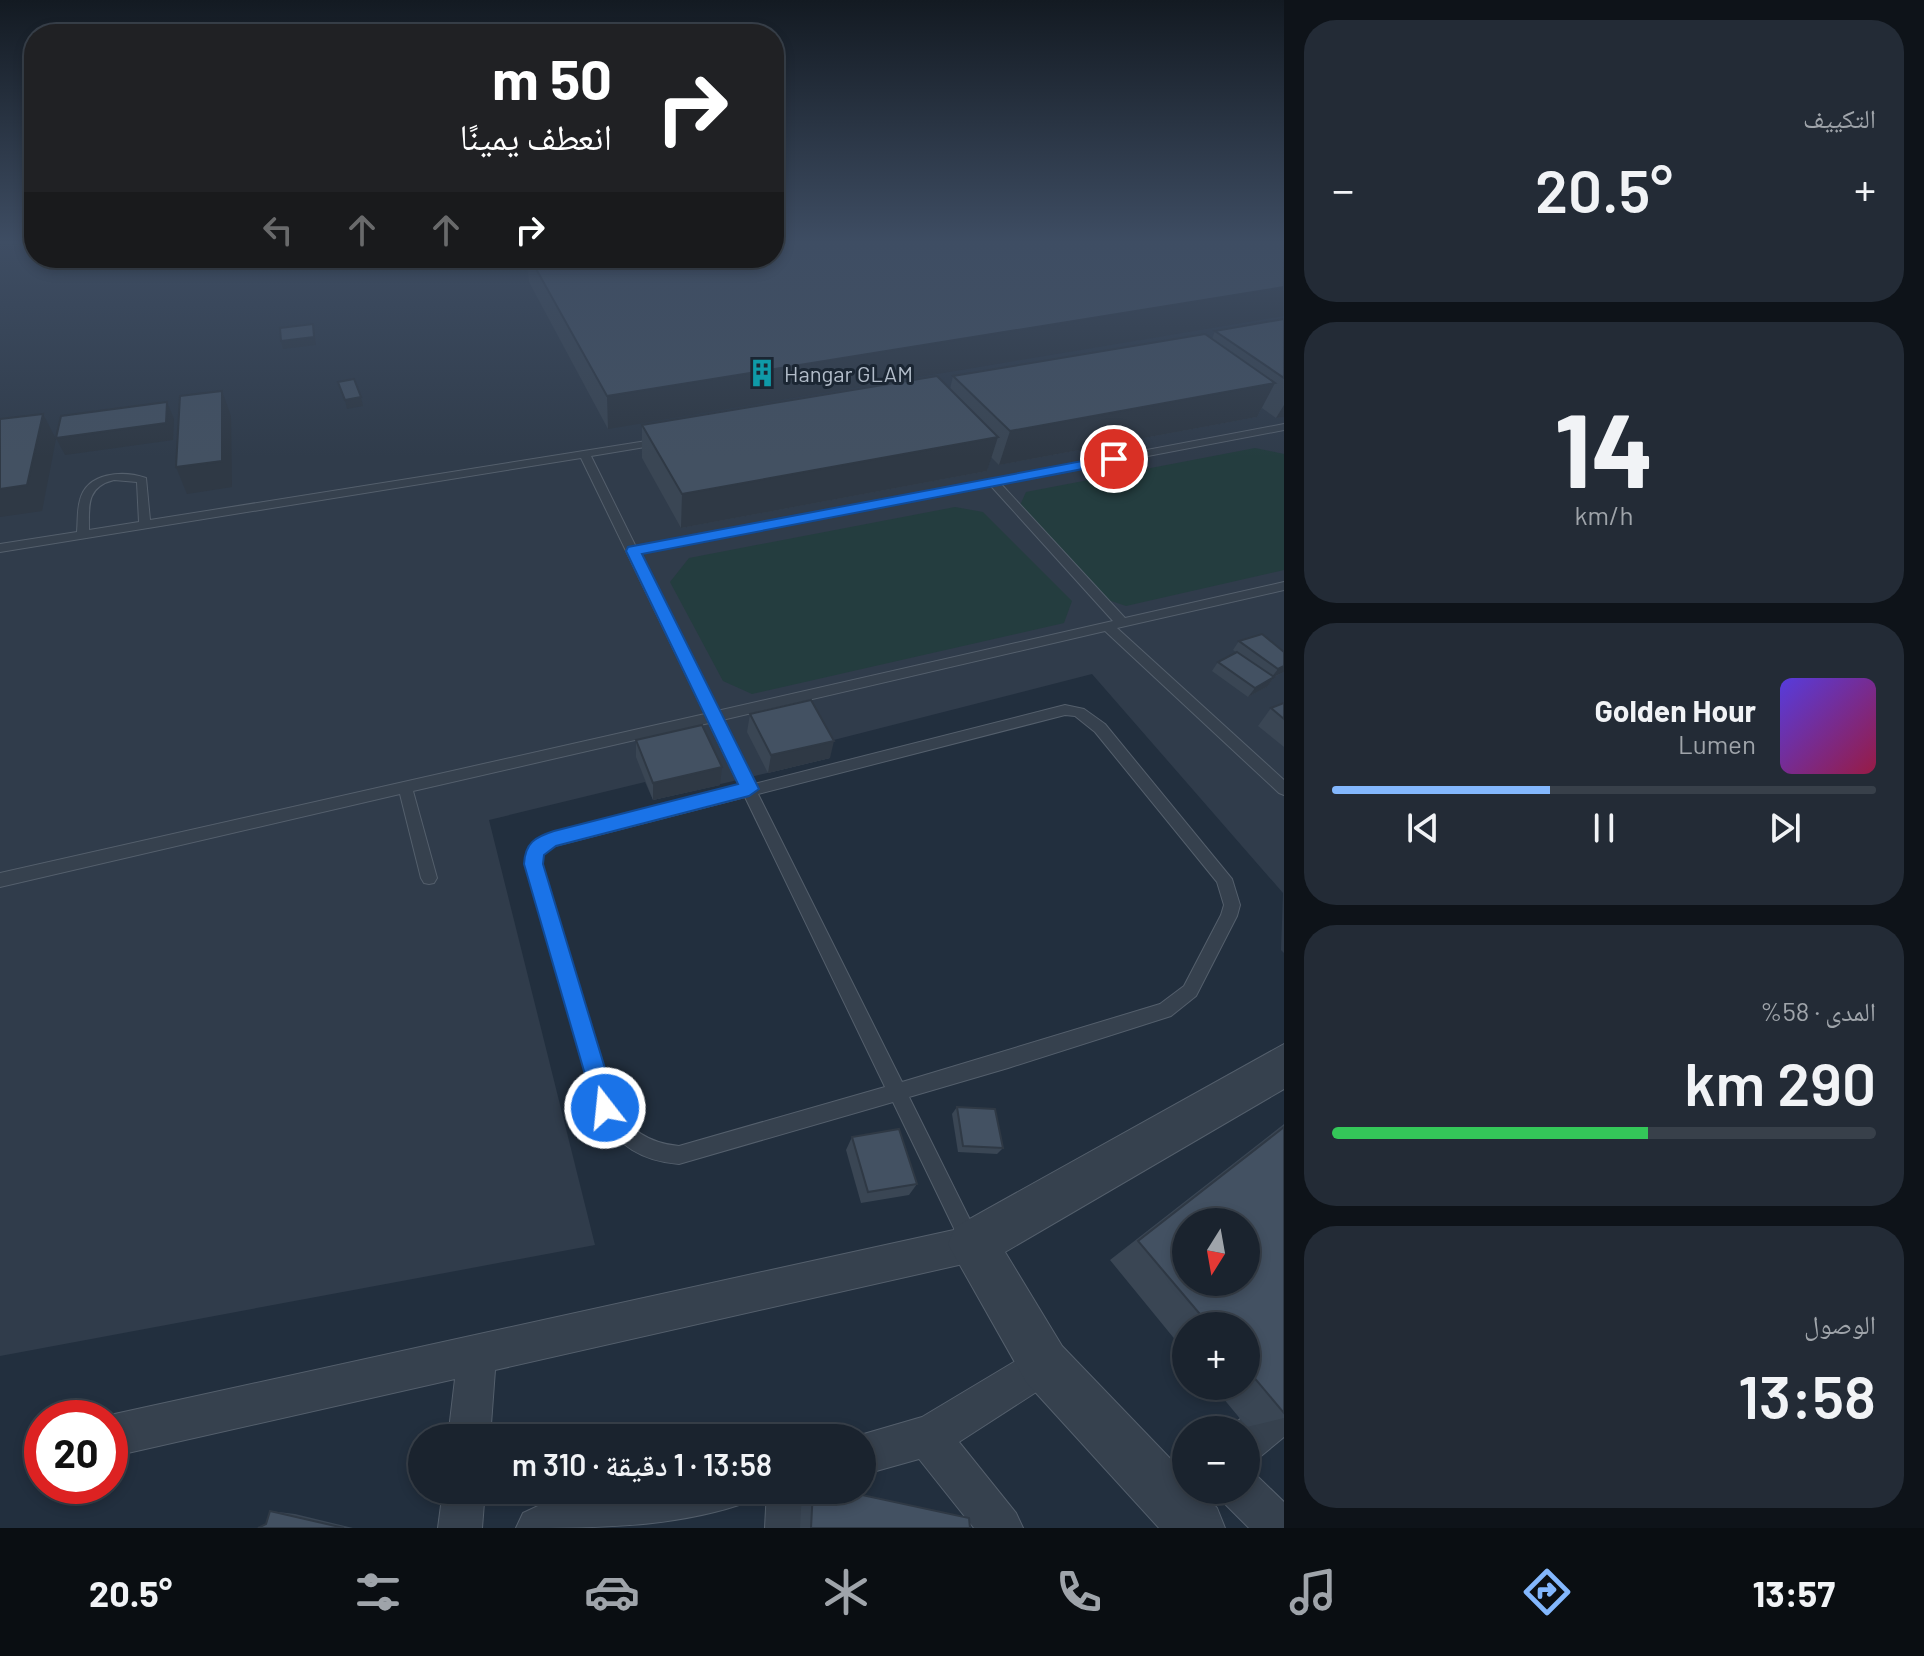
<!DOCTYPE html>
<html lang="ar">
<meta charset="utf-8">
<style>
body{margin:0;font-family:Barlow,"Noto Naskh Arabic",sans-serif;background:#232b36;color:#f1f3f6;direction:rtl;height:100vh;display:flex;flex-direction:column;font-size:30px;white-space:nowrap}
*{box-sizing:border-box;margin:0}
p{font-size:26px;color:#9fa4aa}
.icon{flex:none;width:44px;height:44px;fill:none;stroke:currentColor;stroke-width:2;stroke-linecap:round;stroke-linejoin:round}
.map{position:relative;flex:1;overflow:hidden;direction:ltr}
.details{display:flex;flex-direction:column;gap:20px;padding:20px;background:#0e1319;width:640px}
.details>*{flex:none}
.guide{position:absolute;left:24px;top:24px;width:760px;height:244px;border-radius:32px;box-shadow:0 4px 12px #0003,0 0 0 2px #38404a;direction:rtl;background:#202124;color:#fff;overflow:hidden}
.needle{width:52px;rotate:191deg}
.controls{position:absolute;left:1172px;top:1208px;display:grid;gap:16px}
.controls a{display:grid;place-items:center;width:88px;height:88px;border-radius:50%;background:#1a232e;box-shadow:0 4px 12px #0003,0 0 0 2px #38404a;font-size:40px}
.speed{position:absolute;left:24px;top:1400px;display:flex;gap:16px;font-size:40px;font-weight:700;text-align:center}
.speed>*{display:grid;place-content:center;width:104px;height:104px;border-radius:50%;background:#1a232e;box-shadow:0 4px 12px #0003,0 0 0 2px #38404a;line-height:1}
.speed .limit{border:12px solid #d22;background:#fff;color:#111}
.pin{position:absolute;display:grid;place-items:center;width:68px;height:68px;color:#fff;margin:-34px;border:4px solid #fff;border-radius:50%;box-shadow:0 2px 8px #0007}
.me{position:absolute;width:88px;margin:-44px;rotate:344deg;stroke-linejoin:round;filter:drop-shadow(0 0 6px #0008)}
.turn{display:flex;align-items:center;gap:28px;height:168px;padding:0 40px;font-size:36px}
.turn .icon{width:104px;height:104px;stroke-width:2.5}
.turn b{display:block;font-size:56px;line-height:68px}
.lanes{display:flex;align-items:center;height:76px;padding:0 40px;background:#0003;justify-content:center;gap:40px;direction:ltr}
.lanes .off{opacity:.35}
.big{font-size:60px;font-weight:600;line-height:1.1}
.details .widget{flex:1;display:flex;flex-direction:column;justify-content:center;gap:12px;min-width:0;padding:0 28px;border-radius:32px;background:#232b36}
.details .dial{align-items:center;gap:0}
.dial b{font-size:104px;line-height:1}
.song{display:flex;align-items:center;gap:24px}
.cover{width:96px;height:96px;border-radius:12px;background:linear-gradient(135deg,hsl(250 70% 55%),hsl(340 70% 35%))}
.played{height:8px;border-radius:4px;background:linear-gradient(90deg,#83b7fd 40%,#38404a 40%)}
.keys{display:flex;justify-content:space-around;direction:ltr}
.heat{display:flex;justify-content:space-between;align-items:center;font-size:44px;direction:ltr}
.charge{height:12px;border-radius:6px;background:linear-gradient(90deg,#34c759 58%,#38404a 0)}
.trip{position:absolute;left:408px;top:1424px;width:468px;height:80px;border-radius:40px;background:#1a232e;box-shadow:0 4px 12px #0003,0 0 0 2px #38404a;font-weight:600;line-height:80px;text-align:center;direction:rtl}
.dock{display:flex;height:128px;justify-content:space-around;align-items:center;background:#0a0e12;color:#9fa4aa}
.dock .icon{width:56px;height:56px}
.dock .selected{color:#83b7fd}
.dock b{font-size:36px;color:#f1f3f6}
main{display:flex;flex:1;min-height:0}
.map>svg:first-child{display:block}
.airport{fill:#303c4b}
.green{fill:#243d3f}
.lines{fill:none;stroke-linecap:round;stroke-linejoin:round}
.service-casing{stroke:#545f6c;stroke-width:2}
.minor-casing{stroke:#545f6c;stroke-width:2}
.tertiary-casing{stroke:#545f6c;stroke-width:2}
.service{fill:#36414e;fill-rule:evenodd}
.minor{fill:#36414e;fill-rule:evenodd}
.tertiary{fill:#36414e;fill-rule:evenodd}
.wall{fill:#3a4654}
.shaded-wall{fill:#2f3945}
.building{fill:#435162;stroke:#2f3945;stroke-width:2;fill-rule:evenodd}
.route{fill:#1a73e8;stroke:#114b97;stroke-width:2}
.labels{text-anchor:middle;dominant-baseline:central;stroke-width:6;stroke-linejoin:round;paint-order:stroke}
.far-poi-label{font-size:22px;fill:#b2bcc9;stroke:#1b2633;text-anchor:start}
</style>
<main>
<section class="details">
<div class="widget"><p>التكييف</p>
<div class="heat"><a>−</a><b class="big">20.5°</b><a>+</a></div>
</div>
<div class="widget dial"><b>14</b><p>km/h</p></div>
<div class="widget">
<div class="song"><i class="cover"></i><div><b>Golden Hour</b><p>Lumen</p></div></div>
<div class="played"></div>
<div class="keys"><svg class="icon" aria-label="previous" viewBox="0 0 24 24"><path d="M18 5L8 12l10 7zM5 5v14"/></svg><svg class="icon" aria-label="pause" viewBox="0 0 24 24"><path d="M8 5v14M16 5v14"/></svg><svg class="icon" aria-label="next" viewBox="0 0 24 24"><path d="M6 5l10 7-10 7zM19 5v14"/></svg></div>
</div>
<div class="widget"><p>المدى · 58%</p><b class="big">290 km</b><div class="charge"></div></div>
<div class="widget"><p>الوصول</p><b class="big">13:58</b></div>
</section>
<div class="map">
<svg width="1284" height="1528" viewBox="0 0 1284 1528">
<rect width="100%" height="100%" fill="#222f3e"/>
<polygon class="airport" points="0,243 34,243 34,258 774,258 774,243 1284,243 1284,953 1281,950 1283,893 1092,674 822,743 830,758 653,800 645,782 489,820 595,1245 0,1356"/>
<g class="green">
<polygon points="1255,448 1284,454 1284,570 1126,606 1096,596 1017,512 1026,492"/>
<polygon points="955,507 983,512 1072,601 1064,623 752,694 723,681 670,582 689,558"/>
</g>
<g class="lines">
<defs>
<path id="service" d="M1284,424v6l-283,54 124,134 159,-36v8l-167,38 167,152v15l-5,-2 -174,-162 -383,89 32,64 311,-79 19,4 21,15 127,155 8,26 -3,11 -41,80 -25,20 -163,52 -99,29 71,143 -3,7 -7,3 -7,-3 -70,-145 -214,62c-37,-3 -61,-18 -80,-50l-73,-250c0,-12 4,-23 16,-27l198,-50 -31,-64 -296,68 24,87 -3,5 -5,1 -5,-1 -3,-5 -21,-84 -400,93v-14l705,-159 -124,-256 -581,94v-8l77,-12c1,-11 0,-22 3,-32 7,-28 43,-30 66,-22l4,42 509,-81 4,1v4l-72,12 45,91zM114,480l23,2 2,40 -50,8c0,-24 -3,-43 25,-50zM991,486l122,135 -396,90 -78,-158zM1065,715l10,1 20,16 122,150 7,23 -3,10 -37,71 -24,18 -258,78 -144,-288zM745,797l140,290 -206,59c-31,-3 -49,-16 -66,-42l-71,-240v-9l5,-7z"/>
<g id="minor">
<polygon points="972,1226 985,1231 990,1244 985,1257 972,1262 495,1370 490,1438 448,1438 455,1379 110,1457 110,1418 104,1418 110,1415"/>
<polygon points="1044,1344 1058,1350 1064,1364 1058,1378 959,1442 1016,1513 1023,1528 974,1528 919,1459 862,1475 862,1438 850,1438 922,1417"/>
<polygon points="1284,1391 1284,1437 1261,1456 1246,1462 1246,1430 1230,1430 1231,1426 1270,1397"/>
<polygon points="1246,1471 1256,1475 1284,1502 1284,1528 1249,1528 1226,1505 1220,1490 1246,1490"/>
<polygon points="443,1490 485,1490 482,1528 438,1528"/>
<path d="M619,1490h126l-6,15c-70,23 -148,23 -223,23l7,-15 15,-7z"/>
<polygon points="767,1490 809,1490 809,1528 765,1528"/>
</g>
<polygon id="tertiary" points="1284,1044 1284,1089 1005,1252 1062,1346 1186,1475 1186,1490 1200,1490 1217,1508 1225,1528 1159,1528 1026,1382 948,1244 955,1227"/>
</defs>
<use href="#service" class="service-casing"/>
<use href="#minor" class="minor-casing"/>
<use href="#tertiary" class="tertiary-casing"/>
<use href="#service" class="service"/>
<use href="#minor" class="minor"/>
<use href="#tertiary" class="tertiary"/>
</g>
<g class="wall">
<polygon points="527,258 774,258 608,429 529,282"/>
<polygon points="1284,319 1284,417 1276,418 1262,408 1257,417 999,465 991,457 987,471 681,528 642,458 642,425 950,389 953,376 1212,339 1215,331"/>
<polygon points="1239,641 1284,652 1284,672 1274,677 1268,686 1248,697 1212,671 1218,662 1236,652 1233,650"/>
<polygon points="1284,703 1284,747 1258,726 1271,708"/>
<polygon points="750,714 830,758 768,773 747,732"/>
<polygon points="636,740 720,785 653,800 636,757"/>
<polygon points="957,1107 1003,1148 997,1154 958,1152 952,1114"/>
<polygon points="1284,1124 1284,1418 1247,1427 1213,1386 1246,1386 1246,1326 1186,1326 1186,1353 1110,1260"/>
<polygon points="852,1137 917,1184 909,1195 861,1203 846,1150"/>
<polygon points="802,1490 839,1490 970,1528 800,1528"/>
<polygon points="270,1511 295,1514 353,1528 258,1528 266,1524"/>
</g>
<g class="shaded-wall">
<polygon points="1284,287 1284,316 608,429 607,396"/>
<polygon points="313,324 316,345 283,349 281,341"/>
<polygon points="1275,383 1257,417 999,465 1010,431"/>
<polygon points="222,391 231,416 232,487 187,494 176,467"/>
<polygon points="361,397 363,406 347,409 345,400"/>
<polygon points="167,402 174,419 173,440 65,455 56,438"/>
<polygon points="1284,405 1284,417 1276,418"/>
<polygon points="43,414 56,439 42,511 0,517 0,489"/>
<polygon points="998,437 987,471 681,528 682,494"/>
<polygon points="1284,666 1284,672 1271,678 1278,669"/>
<polygon points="1274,677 1268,686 1248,697 1255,688"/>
<polygon points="834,741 830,758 768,773 771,755"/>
<polygon points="722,767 720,785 653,800 653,783"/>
</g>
<g class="building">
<polygon points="774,243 1284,243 1284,287 607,396 530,258 774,258"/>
<polygon points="1284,319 1284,378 1215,331"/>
<polygon points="313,324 314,337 281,341 280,328"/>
<polygon points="1205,334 1275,383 1010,431 953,376"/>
<polygon points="937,376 998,437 682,494 642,425"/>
<polygon points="354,379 361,397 345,400 338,382"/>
<polygon points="222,391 222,461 176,467 180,396"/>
<polygon points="167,402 166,423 56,438 61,416"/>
<polygon points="43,414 27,485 0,489 0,419"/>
<polygon points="1262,634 1284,652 1284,666 1278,669 1239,641"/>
<polygon points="1237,652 1274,677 1255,688 1218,662"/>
<polygon points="811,700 834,741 771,755 750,714"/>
<polygon points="1284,703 1284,719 1271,708"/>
<polygon points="702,725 722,767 653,783 636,740"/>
<polygon points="957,1107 995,1109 1003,1148 963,1146"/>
<path d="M1284,1127v286l-38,-45v-42h-36l-72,-85zM1186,1222h60v60h-60z"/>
<polygon points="899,1129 917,1184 868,1192 852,1137"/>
<polygon points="813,1490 839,1490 969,1518 970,1528 811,1528"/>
<polygon points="270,1511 344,1528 258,1528 266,1524"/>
</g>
<linearGradient id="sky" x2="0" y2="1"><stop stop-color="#131a22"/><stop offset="0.53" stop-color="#3e4d63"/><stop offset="1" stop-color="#3e4d63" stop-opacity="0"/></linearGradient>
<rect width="1284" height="457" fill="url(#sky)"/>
<path class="route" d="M1114,455l7,4 -2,3 -477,92 117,235 -10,7 -193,50 -12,9 -1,9 74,244 -4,8 -8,4 -8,-4 -73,-252c1,-21 11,-27 30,-33l184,-47 -112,-233 2,-4z"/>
<defs>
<symbol id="building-bare" viewBox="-9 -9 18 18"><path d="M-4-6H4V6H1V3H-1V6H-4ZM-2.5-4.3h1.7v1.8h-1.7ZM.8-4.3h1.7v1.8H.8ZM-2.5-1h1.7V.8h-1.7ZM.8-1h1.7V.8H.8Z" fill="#0f9aa8" stroke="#1b2633" stroke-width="2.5" paint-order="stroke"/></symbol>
</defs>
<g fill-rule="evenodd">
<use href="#building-bare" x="742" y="353" width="40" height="40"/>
</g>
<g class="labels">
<g class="far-poi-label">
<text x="784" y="373">Hangar GLAM</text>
</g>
</g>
</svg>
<div class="controls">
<a><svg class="needle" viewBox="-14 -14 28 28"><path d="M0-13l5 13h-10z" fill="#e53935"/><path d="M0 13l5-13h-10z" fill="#9fa4aa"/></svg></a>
<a>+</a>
<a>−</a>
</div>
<div class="speed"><div class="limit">20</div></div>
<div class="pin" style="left:1114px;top:459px;background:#d93025"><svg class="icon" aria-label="arrive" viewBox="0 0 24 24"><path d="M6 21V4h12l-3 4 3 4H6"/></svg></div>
<svg class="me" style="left:605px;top:1108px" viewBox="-20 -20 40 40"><circle r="17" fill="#1a73e8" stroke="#fff" stroke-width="3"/><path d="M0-11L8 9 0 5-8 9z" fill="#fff"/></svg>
<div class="trip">13:58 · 1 دقيقة · 310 m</div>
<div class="guide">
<div class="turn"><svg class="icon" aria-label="right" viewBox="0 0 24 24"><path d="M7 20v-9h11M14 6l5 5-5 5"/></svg><div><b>50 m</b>انعطف يمينًا</div></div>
<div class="lanes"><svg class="icon off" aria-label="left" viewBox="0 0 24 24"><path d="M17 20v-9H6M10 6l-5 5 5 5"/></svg><svg class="icon off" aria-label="ahead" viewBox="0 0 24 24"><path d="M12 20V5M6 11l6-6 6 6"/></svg><svg class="icon off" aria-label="ahead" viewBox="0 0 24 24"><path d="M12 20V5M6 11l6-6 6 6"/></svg><svg class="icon" aria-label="right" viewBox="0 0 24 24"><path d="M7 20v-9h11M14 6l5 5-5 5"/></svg></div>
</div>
</div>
</main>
<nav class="dock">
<b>13:57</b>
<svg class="icon selected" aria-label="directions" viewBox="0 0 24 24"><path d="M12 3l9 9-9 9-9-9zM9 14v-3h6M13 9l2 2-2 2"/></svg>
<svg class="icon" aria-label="music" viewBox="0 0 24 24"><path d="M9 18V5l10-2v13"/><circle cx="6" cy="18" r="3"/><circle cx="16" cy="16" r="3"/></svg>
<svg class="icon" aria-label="phone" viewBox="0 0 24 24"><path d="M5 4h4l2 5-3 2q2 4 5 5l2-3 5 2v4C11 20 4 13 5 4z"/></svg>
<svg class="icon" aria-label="climate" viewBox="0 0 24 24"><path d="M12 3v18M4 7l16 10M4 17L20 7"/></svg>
<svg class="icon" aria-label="car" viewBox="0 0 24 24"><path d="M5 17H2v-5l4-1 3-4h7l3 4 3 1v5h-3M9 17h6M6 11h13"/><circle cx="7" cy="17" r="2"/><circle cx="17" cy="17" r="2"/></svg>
<svg class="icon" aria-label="filters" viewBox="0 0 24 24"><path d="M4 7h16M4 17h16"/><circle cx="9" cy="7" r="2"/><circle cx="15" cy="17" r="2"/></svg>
<b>20.5°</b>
</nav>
